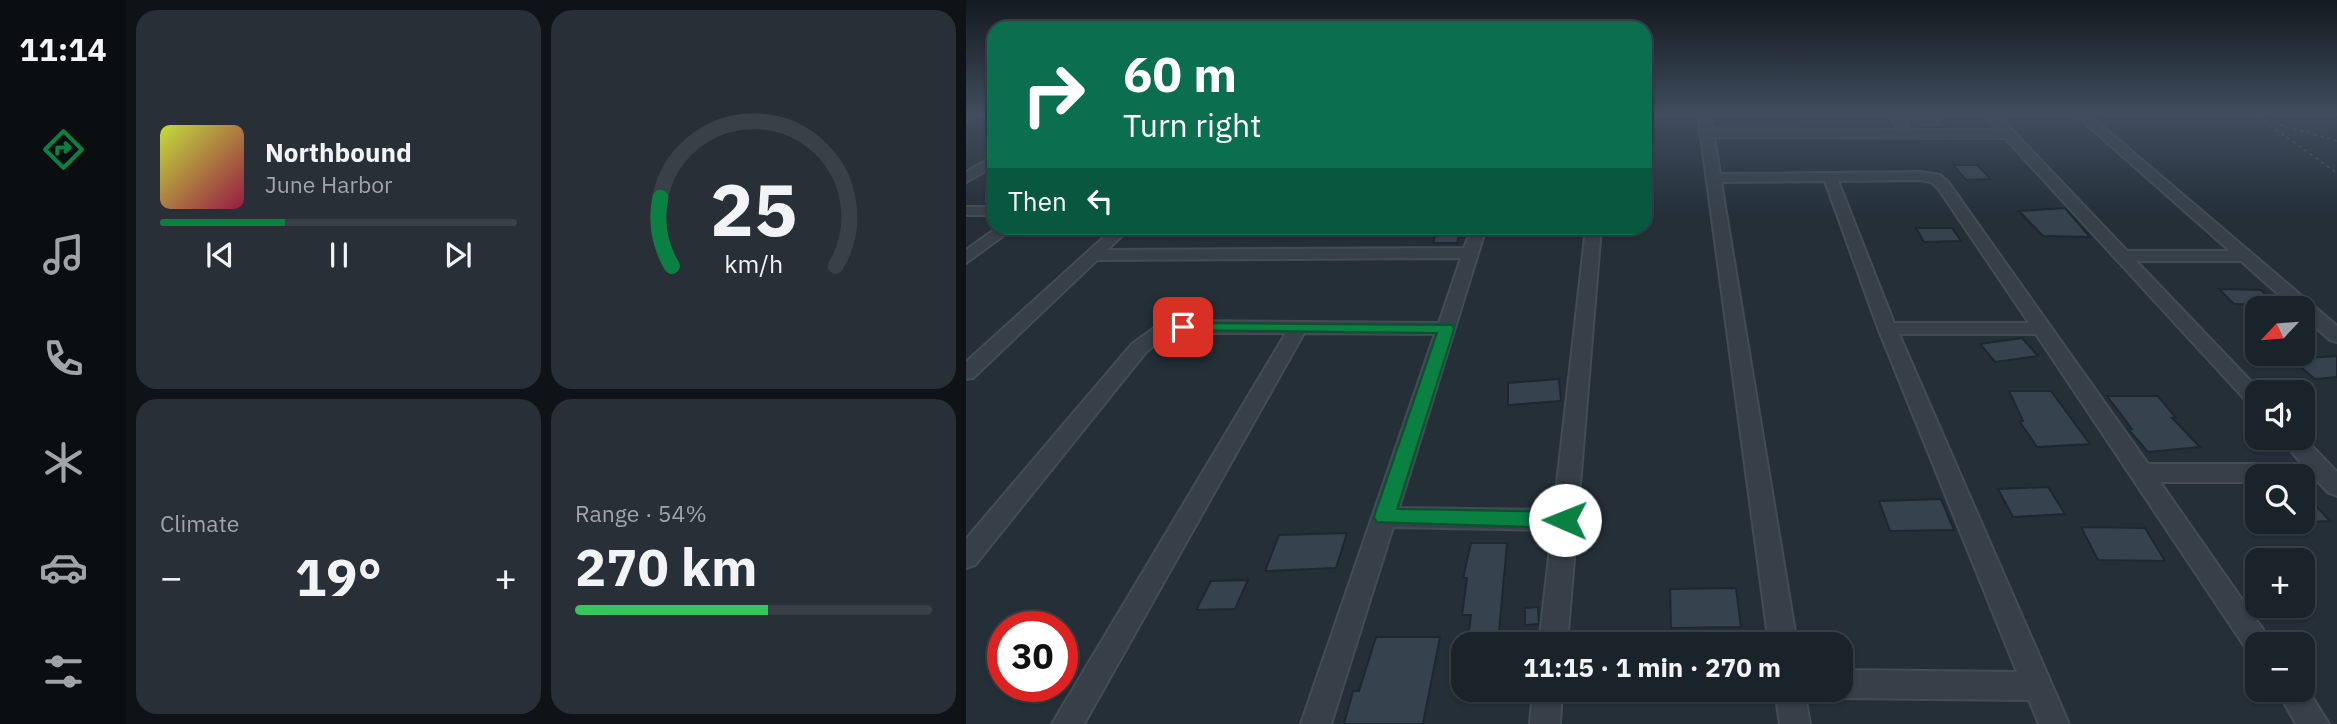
<!DOCTYPE html>
<meta charset="utf-8">
<style>
body{margin:0;font-family:"IBM Plex Sans",sans-serif;background:#282f36;color:#f1f3f6;height:100vh;display:flex;flex-direction:column;font-size:26px;white-space:nowrap}
*{box-sizing:border-box;margin:0}
p{font-size:23px;color:#a0a4a8}
.icon{flex:none;width:38px;height:38px;fill:none;stroke:currentColor;stroke-width:2;stroke-linecap:round;stroke-linejoin:round}
.map{position:relative;flex:1;overflow:hidden}
.panel{display:flex;flex-direction:column;gap:10px;padding:10px;background:#0f1317;width:840px}
.panel>*{flex:none}
.top-card{position:absolute;left:21px;top:21px;width:665px;height:214px;border-radius:21px;box-shadow:0 2px 5px #0004,0 0 0 2px #394047;background:#0b6e4f;color:#fff;overflow:hidden}
.needle{width:46px;rotate:244deg}
.controls{position:absolute;left:1279px;top:296px;display:grid;gap:14px}
.controls a{display:grid;place-items:center;width:70px;height:70px;border-radius:14px;background:#1b232a;box-shadow:0 2px 5px #0004,0 0 0 2px #394047;font-size:35px}
.speed{position:absolute;left:21px;top:611px;display:flex;gap:14px;font-size:35px;font-weight:700;text-align:center}
.speed>*{display:grid;place-content:center;width:91px;height:91px;border-radius:50%;background:#1b232a;box-shadow:0 2px 5px #0004,0 0 0 2px #394047;line-height:1}
.speed .limit{border:10px solid #d22;background:#fff;color:#111}
.pin{position:absolute;display:grid;place-items:center;width:60px;height:60px;color:#fff;margin:-30px;border-radius:14px;box-shadow:0 4px 10px #0006}
.me{position:absolute;width:77px;margin:-38px;rotate:271deg;stroke-linejoin:round;filter:drop-shadow(0 0 5px #0008)}
.turn{display:flex;align-items:center;gap:24px;height:147px;padding:0 21px;font-size:32px}
.turn .icon{width:91px;height:91px;stroke-width:2.5}
.turn b{display:block;font-size:49px;line-height:60px}
.then{display:flex;align-items:center;height:66px;padding:0 21px;background:#0003;gap:14px;font-size:26px}
.big{font-size:52px;font-weight:700;line-height:1.1}
.panel .tile{flex:1;display:flex;flex-direction:column;justify-content:center;gap:10px;min-width:0;padding:0 24px;border-radius:21px;background:#282f36}
.panel .dial{align-items:center;gap:0}
.dial svg{height:182px;overflow:visible;fill:none;stroke:#394047;stroke-width:7;stroke-linecap:round;text-anchor:middle}
.dial text{fill:#f1f3f6;stroke:none}
.song{display:flex;align-items:center;gap:21px}
.cover{width:84px;height:84px;border-radius:10px;background:linear-gradient(135deg,hsl(70 70% 55%),hsl(340 70% 35%))}
.played{height:7px;border-radius:4px;background:linear-gradient(90deg,#0b8043 35%,#394047 35%)}
.keys{display:flex;justify-content:space-around;direction:ltr}
.heat{display:flex;justify-content:space-between;align-items:center;font-size:38px;direction:ltr}
.charge{height:10px;border-radius:5px;background:linear-gradient(90deg,#34c759 54%,#394047 0)}
.panel .tiles{flex:1;display:grid;gap:10px;grid-template-columns:repeat(2,1fr)}
.trip{position:absolute;left:485px;top:632px;width:402px;height:70px;border-radius:21px;background:#1b232a;box-shadow:0 2px 5px #0004,0 0 0 2px #394047;font-weight:700;line-height:70px;text-align:center}
main{display:flex;flex:1;min-height:0}
.tabs{display:flex;flex-direction:column;width:126px;justify-content:space-around;align-items:center;background:#0b0e11;color:#a0a4a8}
.tabs .icon{width:49px;height:49px}
.tabs .on{color:#0b8043}
.tabs b{font-size:32px;color:#f1f3f6}
.map>svg:first-child{display:block}
.building{fill:#36434f;stroke:#1e272f;stroke-width:2}
.lines{fill:none;stroke-linecap:round;stroke-linejoin:round}
.minor-casing{stroke:#434c55;stroke-width:4}
.path{stroke:#3e5251;stroke-width:2;stroke-dasharray:3.5 3.5;stroke-linecap:butt}
.minor{fill:#374049;fill-rule:evenodd}
.route{fill:#0b8043;stroke:#07532c;stroke-width:2}
</style>
<main>
<nav class="tabs">
<b>11:14</b>
<svg class="icon on" aria-label="directions" viewBox="0 0 24 24"><path d="M12 3l9 9-9 9-9-9zM9 14v-3h6M13 9l2 2-2 2"/></svg>
<svg class="icon" aria-label="music" viewBox="0 0 24 24"><path d="M9 18V5l10-2v13"/><circle cx="6" cy="18" r="3"/><circle cx="16" cy="16" r="3"/></svg>
<svg class="icon" aria-label="phone" viewBox="0 0 24 24"><path d="M5 4h4l2 5-3 2q2 4 5 5l2-3 5 2v4C11 20 4 13 5 4z"/></svg>
<svg class="icon" aria-label="climate" viewBox="0 0 24 24"><path d="M12 3v18M4 7l16 10M4 17L20 7"/></svg>
<svg class="icon" aria-label="car" viewBox="0 0 24 24"><path d="M5 17H2v-5l4-1 3-4h7l3 4 3 1v5h-3M9 17h6M6 11h13"/><circle cx="7" cy="17" r="2"/><circle cx="17" cy="17" r="2"/></svg>
<svg class="icon" aria-label="filters" viewBox="0 0 24 24"><path d="M4 7h16M4 17h16"/><circle cx="9" cy="7" r="2"/><circle cx="15" cy="17" r="2"/></svg>
</nav>
<section class="panel">
<div class="tiles">
<div class="tile">
<div class="song"><i class="cover"></i><div><b>Northbound</b><p>June Harbor</p></div></div>
<div class="played"></div>
<div class="keys"><svg class="icon" aria-label="previous" viewBox="0 0 24 24"><path d="M18 5L8 12l10 7zM5 5v14"/></svg><svg class="icon" aria-label="pause" viewBox="0 0 24 24"><path d="M8 5v14M16 5v14"/></svg><svg class="icon" aria-label="next" viewBox="0 0 24 24"><path d="M6 5l10 7-10 7zM19 5v14"/></svg></div>
</div>
<div class="tile dial"><svg viewBox="0 0 100 80">
<path d="M14 69A42 42 0 1 1 86 69"/>
<path d="M14 69A42 42 0 0 1 9 39" stroke="#0b8043"/>
<text x="50" y="56" font-size="32" font-weight="700">25</text>
<text x="50" y="72" font-size="11">km/h</text>
</svg></div>
<div class="tile"><p>Climate</p>
<div class="heat"><a>−</a><b class="big">19°</b><a>+</a></div>
</div>
<div class="tile"><p>Range · 54%</p><b class="big">270 km</b><div class="charge"></div></div>
</div>
</section>
<div class="map">
<svg width="1371" height="724" viewBox="0 0 1371 724">
<rect width="100%" height="100%" fill="#242f38"/>
<g class="building">
<polygon points="971,114 982,127 955,127 946,115"/>
<polygon points="987,165 1011,165 1025,179 1000,180"/>
<polygon points="1099,208 1124,237 1077,236 1053,211"/>
<polygon points="472,228 496,228 491,243 467,243"/>
<polygon points="950,228 986,228 995,241 958,242"/>
<polygon points="1253,289 1295,290 1311,305 1268,304"/>
<polygon points="1056,338 1072,356 1029,362 1014,344"/>
<polygon points="1371,356 1371,377 1349,379 1325,359"/>
<polygon points="593,379 595,401 542,405 542,383"/>
<polygon points="1043,391 1085,391 1124,444 1071,447 1054,422 1057,421"/>
<polygon points="1141,396 1192,396 1210,418 1206,418 1234,447 1182,452 1162,429 1166,429"/>
<polygon points="1082,487 1099,514 1047,517 1032,489"/>
<polygon points="1337,492 1364,521 1337,522"/>
<polygon points="975,499 988,530 924,531 913,501"/>
<polygon points="1115,527 1179,528 1199,561 1132,560"/>
<polygon points="381,533 370,568 299,571 313,535"/>
<polygon points="505,543 541,543 532,644 501,644 505,615 496,615 501,578 497,578"/>
<polygon points="282,580 269,609 230,610 245,581"/>
<polygon points="770,588 775,627 705,628 704,589"/>
<polygon points="572,607 573,624 559,625 559,608"/>
<polygon points="410,637 474,637 457,724 378,724 387,691 393,691"/>
</g>
<g class="lines">
<defs>
<g id="minor">
<polygon points="0,114 12,114 0,122"/>
<path d="M732,114h12l2,15 187,1 -10,-16h12l10,16h88l-15,-16h13l130,137h103l-155,-137h13l249,212v16l-7,-2 -27,-24v-8h-9l-53,-47h-105l125,131h-3v16l-7,-2 -246,-268 -291,-1 6,37 200,-2 20,3 8,7 200,282h154l-22,-26 23,-1 34,35v24l-8,-3 -11,-11h-15v-6h-45v6h-98l113,162h-15v12l-9,-3 -213,-319h-137l170,390h-30l-10,-24 -188,-2 -10,-4 -2,-4h12v-20l176,2 -139,-344 -53,-147 -104,1 76,462h-28zM954,180l11,2 7,6 91,135h-135l-56,-142z"/>
<polygon points="28,156 28,166 0,182 0,172"/>
<rect x="0" y="207" width="28" height="8"/>
<polygon points="31,228 48,228 0,263 0,250"/>
<polygon points="148,228 164,228 141,250 498,248 506,228 520,228 433,508 588,510 620,228 635,228 601,644 573,644 586,530 427,527 365,724 335,724 469,334 338,333 118,724 86,724 320,333 217,333 200,336 180,352 9,565 0,568 0,539 166,344 188,328 217,321 473,323 495,258 131,260 7,378 0,379 0,362"/>
<polygon points="1337,682 1363,724 1330,724 1311,690 1337,690"/>
<polygon points="567,690 596,690 594,724 564,724"/>
<polygon points="809,690 838,690 844,724 814,724"/>
</g>
</defs>
<use href="#minor" class="minor-casing"/>
<g class="path">
<polyline points="1288,114 1308,123 1371,141"/>
<polyline points="1298,121 1371,173"/>
</g>
<use href="#minor" class="minor"/>
</g>
<linearGradient id="sky" x2="0" y2="1"><stop stop-color="#141a1f"/><stop offset="0.53" stop-color="#3f4d5e"/><stop offset="1" stop-color="#3f4d5e" stop-opacity="0"/></linearGradient>
<rect width="1371" height="216" fill="url(#sky)"/>
<polygon class="route" points="217,323 486,325 488,329 431,509 599,512 606,514 609,520 606,525 599,528 411,522 408,517 471,333 212,330 212,324"/>
</svg>
<div class="controls">
<a><svg class="needle" viewBox="-14 -14 28 28"><path d="M0-13l5 13h-10z" fill="#e53935"/><path d="M0 13l5-13h-10z" fill="#a0a4a8"/></svg></a>
<a><svg class="icon" aria-label="sound" viewBox="0 0 24 24"><path d="M4 9h4l5-4v14l-5-4H4zM17 9q2 3 0 6"/></svg></a>
<a><svg class="icon" aria-label="search" viewBox="0 0 24 24"><circle cx="10" cy="10" r="6"/><path d="M15 15l6 6"/></svg></a>
<a>+</a>
<a>−</a>
</div>
<div class="speed"><div class="limit">30</div></div>
<div class="pin" style="left:217px;top:327px;background:#d93025"><svg class="icon" aria-label="arrive" viewBox="0 0 24 24"><path d="M6 21V4h12l-3 4 3 4H6"/></svg></div>
<svg class="me" style="left:599px;top:520px" viewBox="-20 -20 40 40"><circle r="19" fill="#fff"/><path d="M0-13L10 11 0 6-10 11z" fill="#0b8043"/></svg>
<div class="trip">11:15 · 1 min · 270 m</div>
<div class="top-card">
<div class="turn"><svg class="icon" aria-label="right" viewBox="0 0 24 24"><path d="M7 20v-9h11M14 6l5 5-5 5"/></svg><div><b>60 m</b>Turn right</div></div>
<div class="then">Then<svg class="icon" aria-label="left" viewBox="0 0 24 24"><path d="M17 20v-9H6M10 6l-5 5 5 5"/></svg></div>
</div>
</div>
</main>
